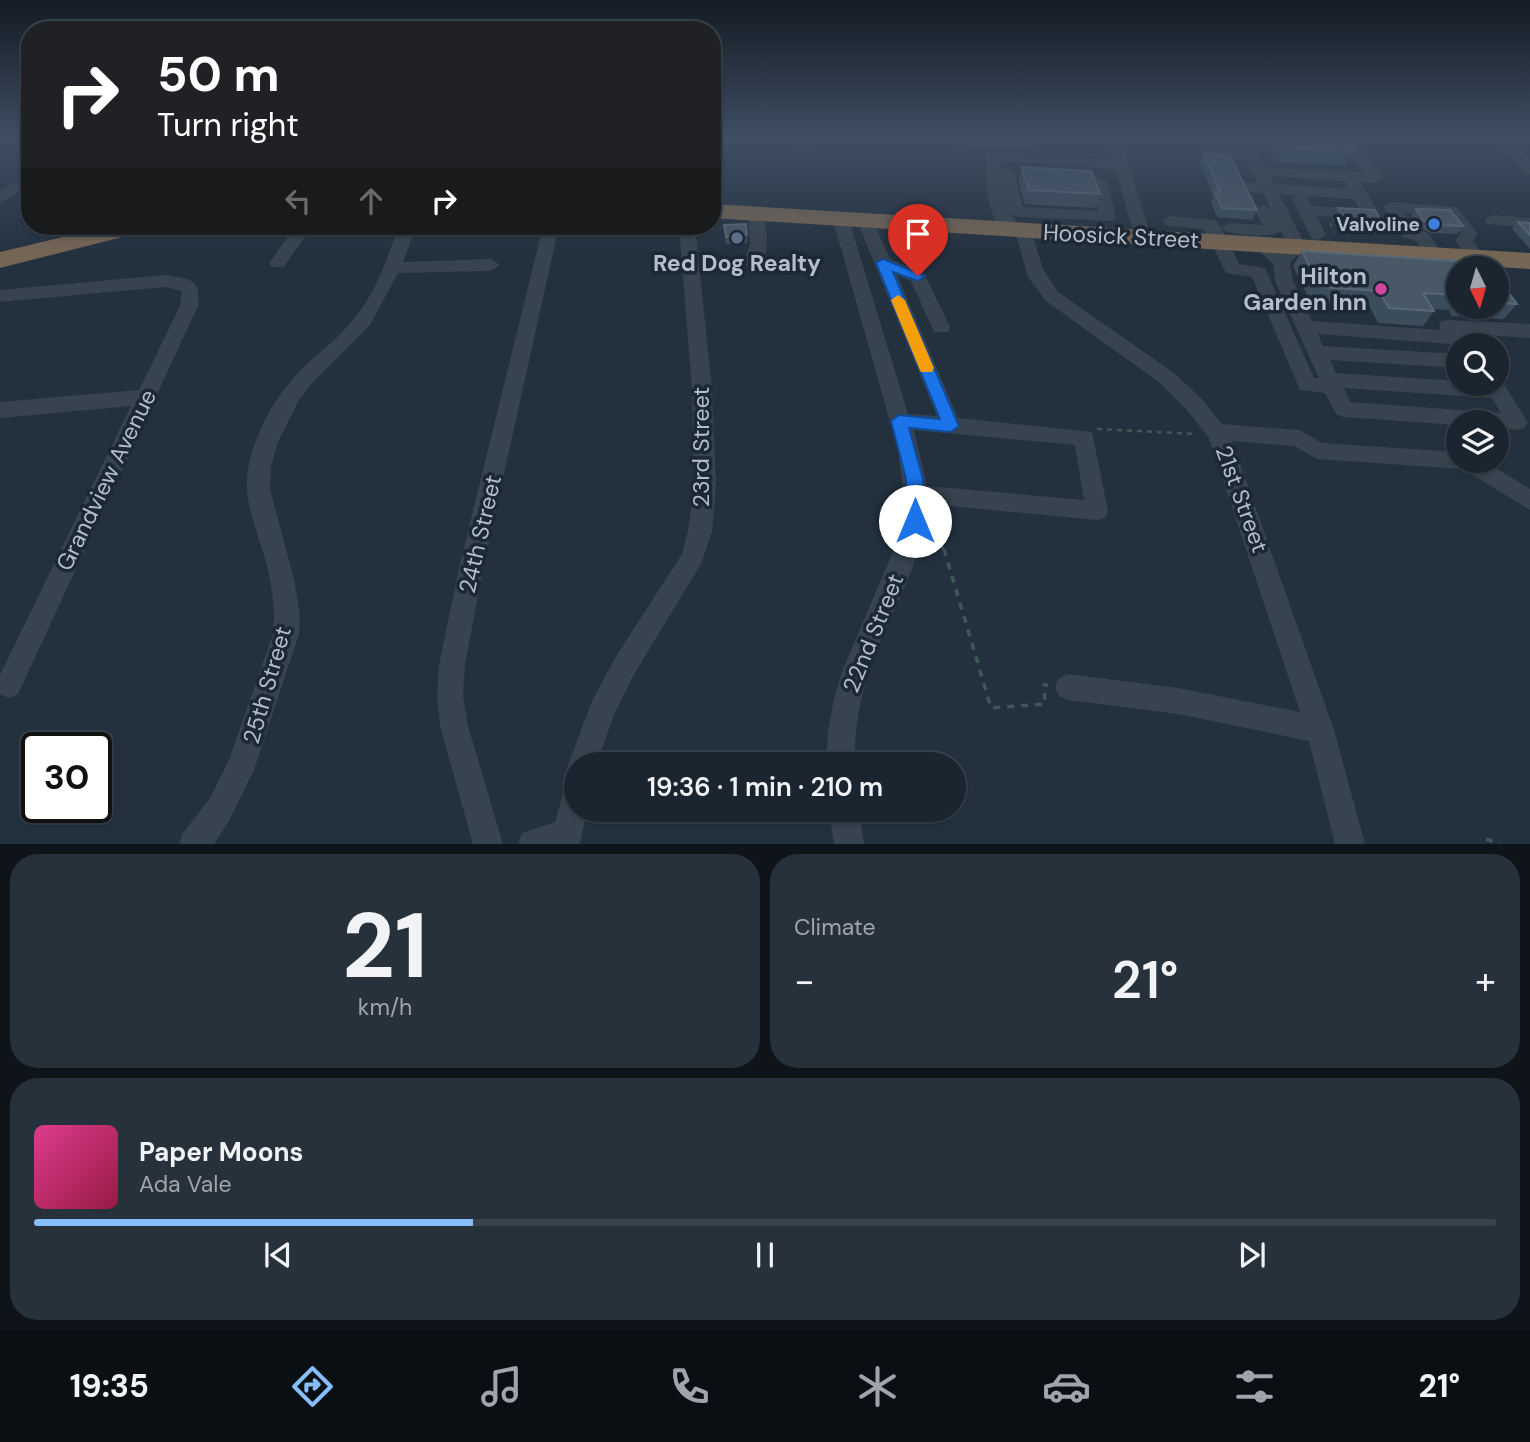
<!DOCTYPE html>
<meta charset="utf-8">
<style>
body{margin:0;font-family:"DM Sans",sans-serif;background:#27313b;color:#f1f3f6;height:100vh;display:flex;flex-direction:column;font-size:26px;white-space:nowrap}
*{box-sizing:border-box;margin:0}
p{font-size:23px;color:#9fa5aa}
.icon{flex:none;width:38px;height:38px;fill:none;stroke:currentColor;stroke-width:2;stroke-linecap:round;stroke-linejoin:round}
.map{position:relative;height:844px;overflow:hidden}
.drawer{display:flex;flex-direction:column;gap:10px;padding:10px;background:#0e141a;flex:1}
.drawer>*{flex:none}
.top-card{position:absolute;left:21px;top:21px;width:700px;height:214px;border-radius:28px;box-shadow:0 2px 5px #0004,0 0 0 2px #38424b;background:#202124;color:#fff;overflow:hidden}
.needle{width:46px;rotate:175deg}
.fabs{position:absolute;left:1446px;top:256px;display:grid;gap:14px}
.fabs a{display:grid;place-items:center;width:63px;height:63px;border-radius:50%;background:#1a252f;box-shadow:0 2px 5px #0004,0 0 0 2px #38424b;font-size:35px}
.speed{position:absolute;left:21px;top:732px;display:flex;gap:14px;font-size:35px;font-weight:700;text-align:center}
.speed>*{display:grid;place-content:center;width:91px;height:91px;border-radius:50%;background:#1a252f;box-shadow:0 2px 5px #0004,0 0 0 2px #38424b;line-height:1}
.speed .limit{border:4px solid #111;border-radius:10px;background:#fff;color:#111}
.pin{position:absolute;display:grid;place-items:center;width:60px;height:60px;color:#fff;margin:-72px -30px;border-radius:50% 50% 50% 0;rotate:-45deg;box-shadow:0 0 7px #0007}
.pin .icon{rotate:45deg}
.me{position:absolute;width:77px;margin:-38px;rotate:0deg;stroke-linejoin:round;filter:drop-shadow(0 0 5px #0008)}
.turn{display:flex;align-items:center;gap:24px;height:147px;padding:0 21px;font-size:32px}
.turn .icon{width:91px;height:91px;stroke-width:2.5}
.turn b{display:block;font-size:49px;line-height:60px}
.lanes{display:flex;align-items:center;height:66px;padding:0 21px;background:#0003;justify-content:center;gap:35px;direction:ltr}
.lanes .off{opacity:.35}
.big{font-size:52px;font-weight:600;line-height:1.1}
.drawer .widget{flex:1;display:flex;flex-direction:column;justify-content:center;gap:10px;min-width:0;padding:0 24px;border-radius:28px;background:#27313b}
.drawer .dial{align-items:center;gap:0}
.dial b{font-size:91px;line-height:1}
.song{display:flex;align-items:center;gap:21px}
.cover{width:84px;height:84px;border-radius:10px;background:linear-gradient(135deg,hsl(330 70% 55%),hsl(340 70% 35%))}
.played{height:7px;border-radius:4px;background:linear-gradient(90deg,#86befc 30%,#38424b 30%)}
.keys{display:flex;justify-content:space-around;direction:ltr}
.heat{display:flex;justify-content:space-between;align-items:center;font-size:38px;direction:ltr}
.drawer .tiles{flex:1;display:grid;gap:10px;grid-template-columns:1fr 1fr}
.widget:last-child{grid-column:span 2}
.trip{position:absolute;left:564px;top:752px;width:402px;height:70px;border-radius:35px;background:#1a252f;box-shadow:0 2px 5px #0004,0 0 0 2px #38424b;font-weight:600;line-height:70px;text-align:center}
.tabs{display:flex;height:112px;justify-content:space-around;align-items:center;background:#0a0f13;color:#9fa5aa}
.tabs .icon{width:49px;height:49px}
.tabs .selected{color:#86befc}
.tabs b{font-size:32px;color:#f1f3f6}
.map>svg:first-child{display:block}
.lines{fill:none;stroke-linecap:round;stroke-linejoin:round}
.path-far2{stroke:#3e5757;stroke-width:2;stroke-dasharray:4.5 4.5;stroke-linecap:butt}
.path-far1{stroke:#3e5757;stroke-width:2.5;stroke-dasharray:5 5;stroke-linecap:butt}
.path{stroke:#3e5757;stroke-width:3.5;stroke-dasharray:7 7;stroke-linecap:butt}
.minor{fill:#37434e;fill-rule:evenodd}
.highway{fill:#756554;fill-rule:evenodd}
.wall{fill:#3b4c5b}
.building{fill:#485867;stroke:#596876;stroke-width:2}
.route{fill:#1a73e8;stroke:#114b97;stroke-width:2}
.slow{fill:#f59e0b}
.shop-dot{fill:#3f7fe0;stroke:#1c2833;stroke-width:2.5}
.service-dot{fill:#5c6f8a;stroke:#1c2833;stroke-width:2.5}
.hotel-dot{fill:#d1479c;stroke:#1c2833;stroke-width:2.5}
.labels{text-anchor:middle;dominant-baseline:central;stroke-width:7;stroke-linejoin:round;paint-order:stroke}
.far-poi-label{font-size:19px;font-weight:bold;fill:#b3bec9;stroke:#1c2833;text-anchor:end}
.street-label{font-size:23px;fill:#b3bec9;stroke:#1c2833}
.poi-label{font-size:23px;font-weight:bold;fill:#b3bec9;stroke:#1c2833}
</style>
<div class="map">
<svg width="1530" height="844" viewBox="0 0 1530 844">
<rect width="100%" height="100%" fill="#23313f"/>
<g class="lines">
<g class="path-far2">
<polyline points="1330,223 1334,233"/>
<polyline points="894,252 897,246 909,242 918,246 921,251"/>
</g>
<g class="path-far1">
<polyline points="1097,429 1195,434"/>
<polyline points="934,517 944,551"/>
</g>
<g class="path">
<polyline points="944,549 991,708 1045,704 1044,685 1048,685"/>
<polyline points="1486,839 1500,844"/>
</g>
<g class="minor">
<polygon points="798,136 812,136 808,152 798,152 795,149"/>
<path d="M1106,136h14l31,101 -2,4 -6,1 -8,-5 -20,-68 -114,-8 1,8 10,1 2,3 9,34 75,4 -6,-26 -10,-7 8,-5 17,9 9,35 -2,4 -94,-4 -10,-3 10,12h9l2,4 12,39 15,23 116,81 28,26 20,25 77,6 23,13 136,9v8h25l47,29v21l-67,-41 -146,-10 -23,-13 -62,-5 102,289 31,114h-30l-26,-103 -131,-27 -110,-14 -9,-4 -4,-9 4,-9 9,-4 110,14 122,24 -91,-274 -22,-28 -27,-27 -114,-82 -18,-24 -12,-42c-33,-6 -28,-56 -31,-79l3,-3 124,7z"/>
<path d="M1197,136h14l6,13 26,2 -7,-15h14l16,31 98,6 -24,-37h14l29,42 -8,5 -15,-1 20,33 -2,4 -61,-3 9,19 -8,5 -6,-1 -20,-40 5,-4 -18,-1 27,52 -16,17 3,18 19,40 129,9 -2,-4 2,-5 7,-1 82,4v14l-57,-4 -2,9 -7,2 -146,-11 5,12 135,8v14l-128,-8 6,13 122,8v2h38v-6l4,1 24,38 4,6 -4,6 -7,2 -21,-2v-6h-38v3l-115,-8 -7,-3 -11,-21 -25,-3 -48,-113 -26,-4 -22,-44 -35,-3 -8,-5 8,-5 47,4c9,15 16,28 23,44l26,4 49,110h5l-44,-97 -2,-17 -22,-20 9,-5 21,13 7,-7 -7,-14c-8,8 -52,5 -60,-3l8,-5 33,2 -7,-15 8,-5 8,5 -8,-17 -18,-1 -8,-5 8,-5 13,1 -11,-23 -41,-4zM1271,176l73,5 4,8 -74,-5zM1306,196l48,3 6,10 -49,-3zM1344,388l148,10 9,15 -151,-11z"/>
<polygon points="1494,136 1509,136 1530,160 1530,175 1525,173"/>
<polygon points="712,159 717,161 723,168 720,186 712,191"/>
<polygon points="30,174 30,186 0,203 0,191"/>
<polygon points="1392,202 1457,207 1478,234 1473,241 1486,258 1483,262 1471,262 1455,240 1461,234 1446,215 1404,213 1415,229 1428,233 1443,255 1434,260 1428,259 1416,241 1403,237 1384,207"/>
<path d="M756,209l8,5c2,16 9,49 -12,55l-9,-6 7,-19 -2,-30z"/>
<path d="M841,215l8,5 59,194 29,2 -80,-195 8,-5 8,5 17,38 34,14 26,54 -2,5h-14l-23,-51 -14,-6 61,143 134,14 16,79 -3,7 -8,2 -169,-16c-4,58 -40,111 -58,164 -11,32 -15,63 -16,97h-28l2,-34 6,-32 9,-30 49,-115 13,-47 -7,-57 -65,-230zM914,430l161,15 9,55 -157,-14z"/>
<polygon points="1493,215 1530,218 1530,228 1487,224 1485,220"/>
<polygon points="296,226 312,226 284,267 272,267 269,263"/>
<path d="M400,226h16l-13,36 88,-3 9,6 -9,6 -93,2 -28,52 -57,57 -15,20 -20,40 -7,24 -1,23 24,90 6,37 -1,18 -45,136 -24,49 -16,25h-35l4,-11 27,-35 19,-38 44,-126c3,-26 -2,-55 -9,-79 -8,-26 -19,-52 -17,-79 4,-36 26,-78 52,-104 18,-19 41,-34 57,-56 22,-27 30,-59 44,-90z"/>
<polygon points="543,226 559,226 483,568 465,665 463,696 468,726 503,844 473,844 440,726 437,696 439,665 459,568"/>
<polygon points="679,226 695,226 712,389 716,486 712,531 701,564 633,676 614,715 596,765 576,765 576,777 572,775 568,765 592,701 615,658 682,554 688,531 694,486 692,389"/>
<path d="M165,275c25,5 36,2 33,31l-180,388 -9,4 -9,-4v-19l131,-269 -131,12v-16l139,-12 41,-84 2,-15 -17,-4 -165,15v-12z"/>
<polygon points="576,779 576,810 587,810 580,844 518,844 522,833 555,822 566,783"/>
<polygon points="829,810 859,810 864,844 834,844"/>
</g>
<g class="highway">
<polygon points="712,204 1530,253 1530,269 712,218"/>
<polygon points="109,226 150,226 146,231 0,268 0,252"/>
</g>
</g>
<g class="wall">
<polygon points="958,136 1033,136 1034,142 1032,150 959,145"/>
<polygon points="1262,136 1343,136 1353,152 1345,166 1276,162"/>
<polygon points="1204,154 1257,210 1252,220 1217,217 1211,202 1213,196 1200,163"/>
<polygon points="1022,167 1100,194 1095,208 1025,204 1019,182"/>
<polygon points="1338,208 1382,223 1375,234 1338,231 1332,219"/>
<polygon points="1416,209 1463,226 1457,234 1431,233 1418,227 1411,216"/>
<polygon points="1518,222 1530,223 1530,249 1512,229"/>
<polygon points="746,224 747,243 726,244 724,225"/>
<polygon points="1302,251 1458,268 1458,306 1496,306 1496,276 1517,304 1504,319 1452,316 1449,310 1433,309 1434,311 1423,326 1378,323 1369,305 1310,301 1293,266"/>
</g>
<g class="building">
<polygon points="960,136 1033,136 1034,142 960,138"/>
<polygon points="1277,136 1343,136 1353,152 1283,148"/>
<polygon points="1204,154 1230,156 1257,210 1222,208 1215,192 1220,192"/>
<polygon points="1022,167 1091,171 1100,194 1029,190"/>
<polygon points="1338,208 1375,210 1382,223 1345,220"/>
<polygon points="1416,209 1450,210 1463,226 1436,225 1423,220"/>
<polygon points="1518,222 1530,223 1530,235"/>
<polygon points="746,224 747,235 726,237 724,225"/>
<polygon points="1302,251 1487,263 1490,268 1458,268 1458,295 1423,293 1434,311 1389,308 1379,291 1320,287"/>
<polygon points="1496,276 1517,304 1496,303"/>
</g>
<linearGradient id="sky" x2="0" y2="1"><stop stop-color="#131b23"/><stop offset="0.54" stop-color="#3f4e63"/><stop offset="1" stop-color="#3f4e63" stop-opacity="0"/></linearGradient>
<rect width="1530" height="254" fill="url(#sky)"/>
<polygon class="route" points="883,259 925,276 918,281 893,272 959,426 951,432 909,428 923,479 924,521 921,526 915,528 909,526 906,521 906,479 891,421 899,415 940,419 876,263"/>
<polygon class="slow" points="898,295 905,300 934,368 932,372 921,372 919,368 891,300"/>
<circle class="shop-dot" cx="1434" cy="224" r="7"/>
<circle class="service-dot" cx="737" cy="238" r="7"/>
<circle class="hotel-dot" cx="1381" cy="289" r="7"/>
<g class="labels">
<g class="far-poi-label">
<text x="1420" y="224">Valvoline</text>
</g>
<g class="street-label">
<text transform="translate(1121 236) rotate(3)">Hoosick Street</text>
<text transform="translate(701 447) rotate(-90)">23rd Street</text>
<text transform="translate(106 480) rotate(-64)">Grandview Avenue</text>
<text transform="translate(1242 499) rotate(70)">21st Street</text>
<text transform="translate(480 534) rotate(-77)">24th Street</text>
<text transform="translate(873 633) rotate(-68)">22nd Street</text>
<text transform="translate(267 685) rotate(-74)">25th Street</text>
</g>
<g class="poi-label">
<text x="737" y="263">Red Dog Realty</text>
<text x="1367" y="276" text-anchor="end">Hilton<tspan x="1367" dy="26">Garden Inn</tspan></text>
</g>
</g>
</svg>
<div class="fabs">
<a><svg class="needle" viewBox="-14 -14 28 28"><path d="M0-13l5 13h-10z" fill="#e53935"/><path d="M0 13l5-13h-10z" fill="#9fa5aa"/></svg></a>
<a><svg class="icon" aria-label="search" viewBox="0 0 24 24"><circle cx="10" cy="10" r="6"/><path d="M15 15l6 6"/></svg></a>
<a><svg class="icon" aria-label="layers" viewBox="0 0 24 24"><path d="M12 4l9 5-9 5-9-5zM3 14l9 5 9-5"/></svg></a>
</div>
<div class="speed"><div class="limit">30</div></div>
<div class="pin" style="left:918px;top:276px;background:#d93025"><svg class="icon" aria-label="arrive" viewBox="0 0 24 24"><path d="M6 21V4h12l-3 4 3 4H6"/></svg></div>
<svg class="me" style="left:915px;top:521px" viewBox="-20 -20 40 40"><circle r="19" fill="#fff"/><path d="M0-13L10 11 0 6-10 11z" fill="#1a73e8"/></svg>
<div class="trip">19:36 · 1 min · 210 m</div>
<div class="top-card">
<div class="turn"><svg class="icon" aria-label="right" viewBox="0 0 24 24"><path d="M7 20v-9h11M14 6l5 5-5 5"/></svg><div><b>50 m</b>Turn right</div></div>
<div class="lanes"><svg class="icon off" aria-label="left" viewBox="0 0 24 24"><path d="M17 20v-9H6M10 6l-5 5 5 5"/></svg><svg class="icon off" aria-label="ahead" viewBox="0 0 24 24"><path d="M12 20V5M6 11l6-6 6 6"/></svg><svg class="icon" aria-label="right" viewBox="0 0 24 24"><path d="M7 20v-9h11M14 6l5 5-5 5"/></svg></div>
</div>
</div>
<section class="drawer">
<div class="tiles">
<div class="widget dial"><b>21</b><p>km/h</p></div>
<div class="widget"><p>Climate</p>
<div class="heat"><a>−</a><b class="big">21°</b><a>+</a></div>
</div>
<div class="widget">
<div class="song"><i class="cover"></i><div><b>Paper Moons</b><p>Ada Vale</p></div></div>
<div class="played"></div>
<div class="keys"><svg class="icon" aria-label="previous" viewBox="0 0 24 24"><path d="M18 5L8 12l10 7zM5 5v14"/></svg><svg class="icon" aria-label="pause" viewBox="0 0 24 24"><path d="M8 5v14M16 5v14"/></svg><svg class="icon" aria-label="next" viewBox="0 0 24 24"><path d="M6 5l10 7-10 7zM19 5v14"/></svg></div>
</div>
</div>
</section>
<nav class="tabs">
<b>19:35</b>
<svg class="icon selected" aria-label="directions" viewBox="0 0 24 24"><path d="M12 3l9 9-9 9-9-9zM9 14v-3h6M13 9l2 2-2 2"/></svg>
<svg class="icon" aria-label="music" viewBox="0 0 24 24"><path d="M9 18V5l10-2v13"/><circle cx="6" cy="18" r="3"/><circle cx="16" cy="16" r="3"/></svg>
<svg class="icon" aria-label="phone" viewBox="0 0 24 24"><path d="M5 4h4l2 5-3 2q2 4 5 5l2-3 5 2v4C11 20 4 13 5 4z"/></svg>
<svg class="icon" aria-label="climate" viewBox="0 0 24 24"><path d="M12 3v18M4 7l16 10M4 17L20 7"/></svg>
<svg class="icon" aria-label="car" viewBox="0 0 24 24"><path d="M5 17H2v-5l4-1 3-4h7l3 4 3 1v5h-3M9 17h6M6 11h13"/><circle cx="7" cy="17" r="2"/><circle cx="17" cy="17" r="2"/></svg>
<svg class="icon" aria-label="filters" viewBox="0 0 24 24"><path d="M4 7h16M4 17h16"/><circle cx="9" cy="7" r="2"/><circle cx="15" cy="17" r="2"/></svg>
<b>21°</b>
</nav>
